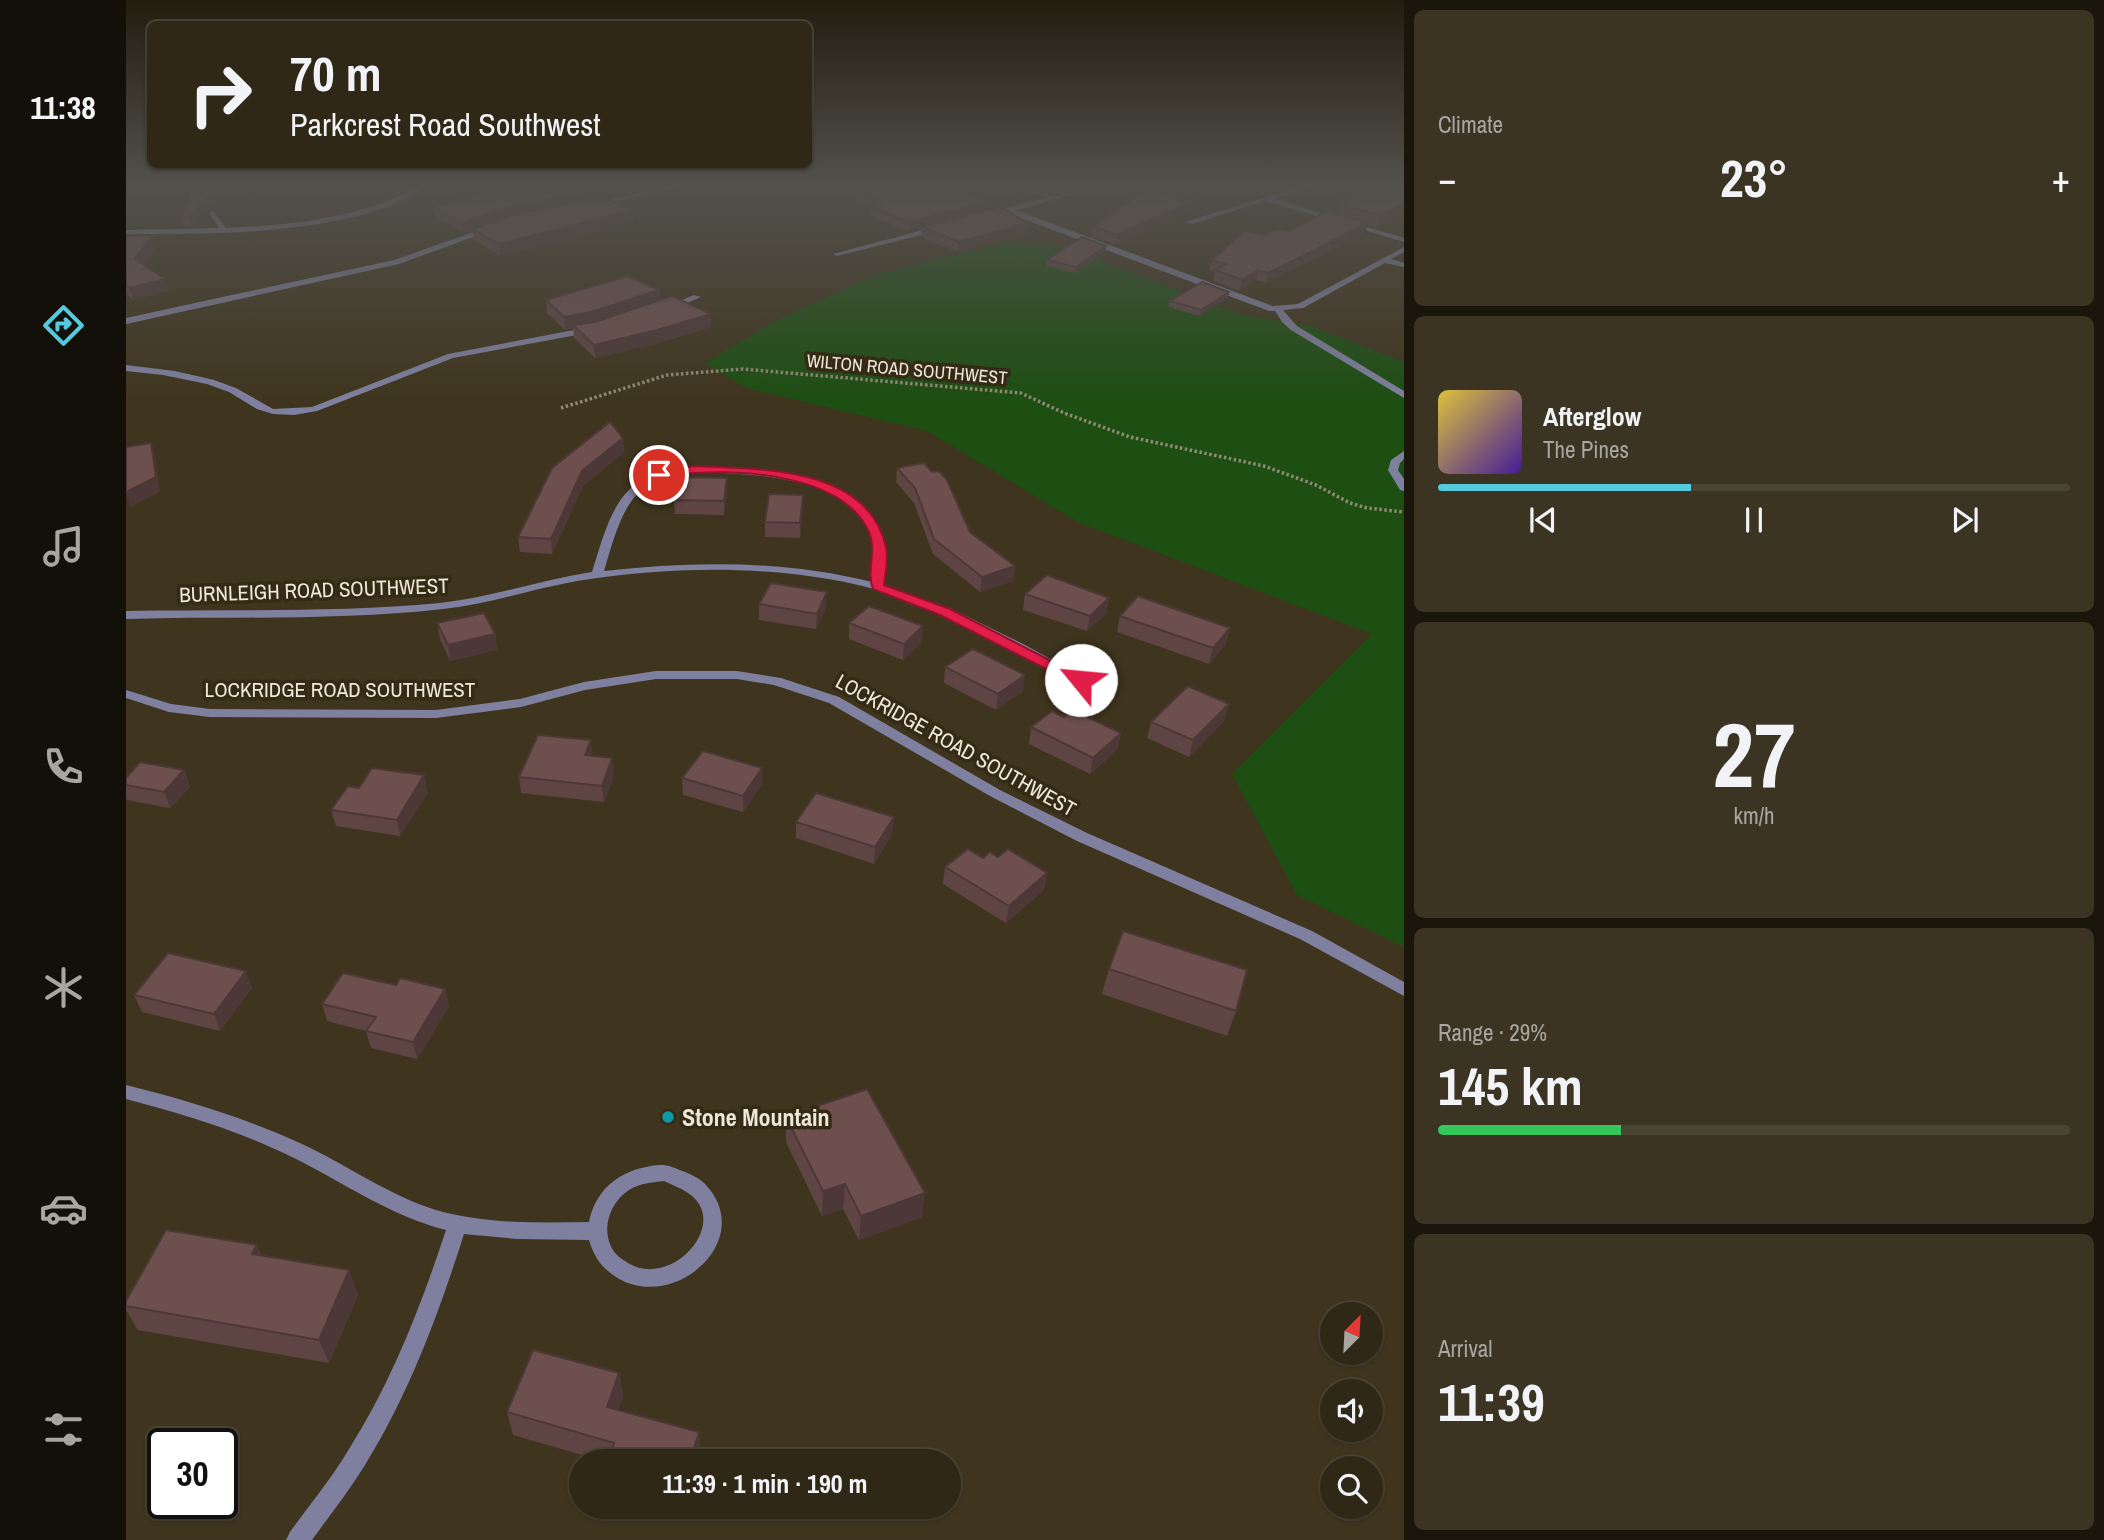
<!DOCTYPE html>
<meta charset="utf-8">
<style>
body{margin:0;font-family:"Archivo Narrow",sans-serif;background:#3b3423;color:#f1f3f6;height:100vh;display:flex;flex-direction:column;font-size:26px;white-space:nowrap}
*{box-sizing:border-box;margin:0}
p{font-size:23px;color:#a7a6a1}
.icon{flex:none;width:38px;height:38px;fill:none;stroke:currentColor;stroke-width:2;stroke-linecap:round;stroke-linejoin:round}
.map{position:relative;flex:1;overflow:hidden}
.side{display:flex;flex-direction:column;gap:10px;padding:10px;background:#1a160c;width:700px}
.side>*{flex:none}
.top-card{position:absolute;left:21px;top:21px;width:665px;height:147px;border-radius:10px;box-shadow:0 2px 5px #0004,0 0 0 2px #4a4435;background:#2f2816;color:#f1f3f6;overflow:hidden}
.needle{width:46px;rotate:24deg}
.buttons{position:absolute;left:1194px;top:1302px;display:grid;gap:14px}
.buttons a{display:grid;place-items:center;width:63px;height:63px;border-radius:50%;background:#2f2816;box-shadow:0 2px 5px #0004,0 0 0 2px #4a4435;font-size:35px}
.speed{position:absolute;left:21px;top:1428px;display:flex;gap:14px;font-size:35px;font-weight:700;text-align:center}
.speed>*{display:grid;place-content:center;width:91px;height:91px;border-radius:50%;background:#2f2816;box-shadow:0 2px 5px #0004,0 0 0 2px #4a4435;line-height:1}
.speed .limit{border:4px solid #111;border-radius:10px;background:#fff;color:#111}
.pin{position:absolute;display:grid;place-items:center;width:60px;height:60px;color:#fff;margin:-30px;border:4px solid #fff;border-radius:50%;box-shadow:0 2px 7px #0007}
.me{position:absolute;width:77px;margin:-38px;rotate:298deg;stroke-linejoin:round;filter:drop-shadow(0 0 5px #0008)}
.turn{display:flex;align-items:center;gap:24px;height:147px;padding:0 28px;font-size:32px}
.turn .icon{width:91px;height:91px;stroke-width:2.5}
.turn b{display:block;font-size:49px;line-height:60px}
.big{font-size:52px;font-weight:700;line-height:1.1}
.side .tile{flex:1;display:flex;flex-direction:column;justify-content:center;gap:10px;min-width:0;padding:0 24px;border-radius:10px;background:#3b3423}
.side .dial{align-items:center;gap:0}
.dial b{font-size:91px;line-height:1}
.song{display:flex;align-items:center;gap:21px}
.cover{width:84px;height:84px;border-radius:10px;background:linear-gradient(135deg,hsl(50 70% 55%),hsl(260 70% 35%))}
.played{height:7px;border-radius:4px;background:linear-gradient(90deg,#55cadf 40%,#4a4435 40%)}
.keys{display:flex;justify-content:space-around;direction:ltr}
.heat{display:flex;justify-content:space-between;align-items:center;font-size:38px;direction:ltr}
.charge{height:10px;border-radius:5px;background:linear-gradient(90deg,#34c759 29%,#4a4435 0)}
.trip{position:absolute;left:443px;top:1449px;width:392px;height:70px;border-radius:35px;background:#2f2816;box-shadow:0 2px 5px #0004,0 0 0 2px #4a4435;font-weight:700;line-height:70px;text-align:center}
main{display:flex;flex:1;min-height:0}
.tab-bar{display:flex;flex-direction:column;width:126px;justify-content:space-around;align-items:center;background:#131009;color:#a7a6a1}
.tab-bar .icon{width:49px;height:49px}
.tab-bar .active{color:#55cadf}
.tab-bar b{font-size:32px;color:#f1f3f6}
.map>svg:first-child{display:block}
.green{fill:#1d4e12}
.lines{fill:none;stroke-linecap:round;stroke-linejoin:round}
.path{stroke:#918976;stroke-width:3.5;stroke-dasharray:2.5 2.5;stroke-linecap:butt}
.lane{fill:#7f80a0;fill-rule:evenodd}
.street{fill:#7f80a0;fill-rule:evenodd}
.wall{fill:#5e4543}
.shaded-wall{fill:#4c3837}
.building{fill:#6d504e;stroke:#4c3837;stroke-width:2}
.route{fill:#e11d48;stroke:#92132f;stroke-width:2}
.culture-dot{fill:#0f9aa8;stroke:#352b14;stroke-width:2.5}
.labels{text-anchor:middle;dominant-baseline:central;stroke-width:7;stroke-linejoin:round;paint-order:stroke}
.far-street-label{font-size:18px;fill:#eee8da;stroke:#352b14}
.street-label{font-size:21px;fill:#eee8da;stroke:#352b14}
.near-poi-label{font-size:24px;font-weight:bold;fill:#eee8da;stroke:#352b14;text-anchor:start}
</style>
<main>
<nav class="tab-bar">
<b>11:38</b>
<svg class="icon active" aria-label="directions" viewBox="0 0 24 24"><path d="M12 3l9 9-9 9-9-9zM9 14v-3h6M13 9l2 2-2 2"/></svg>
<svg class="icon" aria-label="music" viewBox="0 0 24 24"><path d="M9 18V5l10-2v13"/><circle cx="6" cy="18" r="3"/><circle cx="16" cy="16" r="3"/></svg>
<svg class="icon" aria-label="phone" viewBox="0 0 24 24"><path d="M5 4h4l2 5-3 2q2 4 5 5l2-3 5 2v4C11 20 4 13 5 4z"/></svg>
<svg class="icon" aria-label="climate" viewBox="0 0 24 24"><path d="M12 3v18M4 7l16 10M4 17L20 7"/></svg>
<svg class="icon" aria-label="car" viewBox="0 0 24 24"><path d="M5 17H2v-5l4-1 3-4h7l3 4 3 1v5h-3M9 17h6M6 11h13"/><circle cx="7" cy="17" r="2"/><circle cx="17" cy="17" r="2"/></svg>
<svg class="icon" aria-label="filters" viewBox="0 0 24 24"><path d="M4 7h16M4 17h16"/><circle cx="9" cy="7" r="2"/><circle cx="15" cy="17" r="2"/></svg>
</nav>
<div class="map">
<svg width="1278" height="1540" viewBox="0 0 1278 1540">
<rect width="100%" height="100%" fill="#3f351e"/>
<polygon class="green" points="885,241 942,248 1116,315 1185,326 1278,362 1278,947 1171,895 1106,774 1246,634 952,522 801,431 620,388 579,363 647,322 752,274"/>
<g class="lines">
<polyline class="path" points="435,408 541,375 617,369 895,393 938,413 1004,437 1138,466 1190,485 1224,503 1241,508 1278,512"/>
<polygon class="lane" points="1176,186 1188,186 1148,199 1278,238 1278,242 1140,201 1066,224 1059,222"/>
<g class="street">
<path d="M292,186h9c-68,50 -218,48 -301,48v-4l93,-2 -10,-15 4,-2 13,17c65,-3 134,-9 192,-42z"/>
<polygon points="540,186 554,186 467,207 463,205"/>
<path d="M890,186c13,0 24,9 37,10 14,1 32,-10 49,-10l-86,24 257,96 25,-2 106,-57v5l-13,7 13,4v4l-19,-4 -82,45 -20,2 14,16 107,65v7l-113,-68 -9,-8 -7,-11h-6l-264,-99v-4l41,-10z"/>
<polygon points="812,226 815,226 815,230 711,256 707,254"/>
<polygon points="362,227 369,229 273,264 0,324 0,318 268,260"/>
<polygon points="568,295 575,297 544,310 537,308"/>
<polygon points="464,327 468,330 467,332 327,358 191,411 168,415 147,414 131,409 103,392 81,384 37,375 0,371 0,365 49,371 88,380 110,388 147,409 186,407 322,354"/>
<polygon points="1278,451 1278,459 1274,463 1272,470 1278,479 1278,491 1274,490 1262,470 1265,460"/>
<path d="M556,467c59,-2 165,1 196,60 9,18 7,38 5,58l85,32 57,28 87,48 -7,4 -5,-1c-82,-45 -167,-97 -260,-115 -85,-16 -177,-14 -263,0 -45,8 -88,23 -134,28 -105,12 -212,7 -317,10v-8c105,-2 210,2 314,-8 52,-6 101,-23 152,-31 17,-54 26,-98 90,-105zM556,473c52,-1 160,0 186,55 8,17 5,36 4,54 -89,-22 -178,-21 -268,-11 14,-46 23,-92 78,-98z"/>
<polygon points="530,671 611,671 655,678 713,697 874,790 961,833 1186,931 1278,982 1278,996 1174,939 951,841 864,796 703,703 648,685 611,679 530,679 459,690 395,707 310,718 84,717 43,712 0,698 0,690 45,704 84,709 310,710 394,699 458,682"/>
<path d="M0,1085c60,15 120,33 176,59 45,21 86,51 134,66 49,14 102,13 153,12 6,-30 27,-49 57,-55 9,-2 18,-3 26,0 10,4 26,9 33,17 53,55 -31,130 -89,93 -15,-10 -22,-20 -27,-37l-72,-1 -53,-5c-25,79 -55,160 -99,231 -16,26 -35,50 -53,75h-26l4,-8c20,-28 42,-54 59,-83 43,-68 72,-143 97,-219 -56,-14 -103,-48 -154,-73 -53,-26 -109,-43 -166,-58zM538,1181c8,4 17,7 24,12 44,29 -16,97 -60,70 -8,-5 -15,-10 -18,-19 -9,-22 5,-50 27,-58 8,-3 18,-4 27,-5z"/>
</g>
</g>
<g class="wall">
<polygon points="67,186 100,186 66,226 58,226 56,217"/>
<polygon points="598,186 677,186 625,198"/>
<polygon points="698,186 822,186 860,202 859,211 902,223 901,233 832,252 795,237 796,228 782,231 743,215 744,206"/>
<polygon points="1002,186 1114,186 1066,201 1065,210 989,244 965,236 967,226 1018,192"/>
<polygon points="1278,186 1278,214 1251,227 1242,224 1239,233 1140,283 1130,280 1113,291 1087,281 1089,272 1083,270 1086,260 1139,235 1162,231 1212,214 1217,198"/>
<polygon points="451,187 461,199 507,210 508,221 374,256 348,240 347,230 337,233 310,217 308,207"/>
<polygon points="27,235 31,247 18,264 43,291 7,300 3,297 0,298 0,236"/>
<polygon points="980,246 979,252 949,273 920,266 921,260"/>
<polygon points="533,290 534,300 585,327 532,343 469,358 448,338 447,328 439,330 421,313 420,300"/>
<polygon points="1102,298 1074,316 1043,307 1044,301"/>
<polygon points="497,438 498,452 457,486 426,554 394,552 392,537"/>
<polygon points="771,468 844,532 889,566 887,581 854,592 807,554 788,503 770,482"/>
<polygon points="601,492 598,515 549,514 548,500"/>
<polygon points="677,495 674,538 639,537 639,522"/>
<polygon points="899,594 983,598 980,614 961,631 897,610"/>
<polygon points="633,604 700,608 690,629 633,620"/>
<polygon points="994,616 1100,644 1083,664 991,632"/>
<polygon points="311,623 369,634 371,650 324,661 314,639"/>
<polygon points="723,623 796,642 777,660 723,639"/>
<polygon points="819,667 897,691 870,710 818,683"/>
<polygon points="1099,720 1063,757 1021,738 1025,722"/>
<polygon points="905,727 995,733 991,750 964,774 903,744"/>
<polygon points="467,756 488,775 478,802 395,793 393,777"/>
<polygon points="636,768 636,784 617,812 557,795 556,778"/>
<polygon points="58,770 64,787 44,808 1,800 0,798 0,778"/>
<polygon points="233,788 302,792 274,836 210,826 205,810"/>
<polygon points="670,822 766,834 748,864 670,838"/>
<polygon points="872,857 921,873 918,890 880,923 817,884 819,867 857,858"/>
<polygon points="983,969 1110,1011 1101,1036 976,994"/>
<polygon points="120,971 126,988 94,1031 16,1012 8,995"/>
<polygon points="270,985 319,989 323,1006 291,1059 245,1048 240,1031 201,1021 196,1004"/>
<polygon points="660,1117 796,1217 733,1240 717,1209 696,1216 660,1142"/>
<polygon points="131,1245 135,1255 223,1270 232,1295 203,1363 12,1330 0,1310 0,1301"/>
<polygon points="493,1373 497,1397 492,1409 575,1455 573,1461 477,1461 387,1435 381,1412"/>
<polygon points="514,1507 559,1507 555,1519"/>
</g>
<g class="shaded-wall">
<polygon points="91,186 100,186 66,226 64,217"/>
<polygon points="637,186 677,186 625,198 625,189"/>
<polygon points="1084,186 1114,186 1066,201 1065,210 989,244 991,235 1055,205 1057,194"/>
<polygon points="460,191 461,201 380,218 337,233 335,223 379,208"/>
<polygon points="860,202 859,211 782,231 783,222"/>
<polygon points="1278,204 1278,214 1251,227 1254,216"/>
<polygon points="507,210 508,221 374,256 373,244"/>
<polygon points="902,223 901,233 832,252 833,242"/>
<polygon points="1242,223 1239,233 1140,283 1142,273"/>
<polygon points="27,235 31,247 13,271 9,259"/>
<polygon points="980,246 979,252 949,273 950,267"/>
<polygon points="1132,270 1130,280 1113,291 1116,280"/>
<polygon points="39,279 43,291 7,300 4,288"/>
<polygon points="0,287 3,297 0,298"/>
<polygon points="533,290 534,303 449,328 447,325 447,328 439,330 438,317"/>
<polygon points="1103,292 1102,298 1074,316 1075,310"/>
<polygon points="585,314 585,327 532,343 469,358 468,345"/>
<polygon points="497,438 498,452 457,486 426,554 425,539 456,471"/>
<polygon points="25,443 29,457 34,492 4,507 0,492"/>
<polygon points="601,478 601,492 598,515 598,501"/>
<polygon points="677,495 677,510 674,538 674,523"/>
<polygon points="889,566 887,581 854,592 856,577"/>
<polygon points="701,592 700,608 690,629 691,614"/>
<polygon points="983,598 980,614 961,631 964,616"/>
<polygon points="797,626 796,642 777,660 778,644"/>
<polygon points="1104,628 1100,644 1083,664 1087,648"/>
<polygon points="369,634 371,650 324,661 322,645"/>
<polygon points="899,675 897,691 870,710 872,694"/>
<polygon points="1103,704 1099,720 1063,757 1067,740"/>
<polygon points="995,733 991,750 964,774 967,758"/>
<polygon points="465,740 467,757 459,755"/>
<polygon points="486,758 488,775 478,802 476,786"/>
<polygon points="636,768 636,784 617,812 617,796"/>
<polygon points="58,770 64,787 44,808 38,792"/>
<polygon points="298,775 302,792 274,836 271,820"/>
<polygon points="768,817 766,834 748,864 749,847"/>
<polygon points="921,873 918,890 880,923 883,906"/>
<polygon points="120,971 126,988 94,1031 88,1014"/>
<polygon points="319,989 323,1006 291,1059 287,1042"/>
<polygon points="719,1184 717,1209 696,1216 697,1191"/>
<polygon points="799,1193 796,1217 733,1240 735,1216"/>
<polygon points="131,1245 141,1269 126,1254"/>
<polygon points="223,1270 232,1295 203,1363 193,1340"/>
<polygon points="493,1373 497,1397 485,1430 481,1407"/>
<polygon points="573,1432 575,1455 573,1461 564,1461"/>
<polygon points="554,1507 559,1507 555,1519"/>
</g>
<g class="building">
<polygon points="67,186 91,186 64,217 56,217"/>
<polygon points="377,186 450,186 460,191 379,208 335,223 308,207"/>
<polygon points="619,186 637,186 625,189"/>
<polygon points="720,186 822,186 860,202 783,222 743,206 758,202"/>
<polygon points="1033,186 1084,186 1057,194"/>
<polygon points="1241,186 1278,186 1278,204 1254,216 1214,204 1224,200 1217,198"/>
<polygon points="1022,189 1066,201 991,235 967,226"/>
<polygon points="474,196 507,210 373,244 347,229 385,216"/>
<polygon points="874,207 902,223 833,242 796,227"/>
<polygon points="1202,211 1242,223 1142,273 1132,270 1116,280 1089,270 1100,264 1086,260 1118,231 1139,235 1153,229 1162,231"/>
<polygon points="27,235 9,259 39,279 4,288 0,285 0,236"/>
<polygon points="956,237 980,246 950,267 921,260"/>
<polygon points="502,276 533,290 465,312 438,317 420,300"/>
<polygon points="1076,282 1103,292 1075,310 1044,301"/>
<polygon points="546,296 585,314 531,330 468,345 447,325 469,322"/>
<polygon points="484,422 497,438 456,471 425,539 392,537 426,468"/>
<polygon points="25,443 30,477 0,492 0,447"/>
<polygon points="798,463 806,472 813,471 821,480 844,532 889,566 856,577 808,539 789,488 771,468"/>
<polygon points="552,477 601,478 598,501 548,500"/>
<polygon points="643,494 677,495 674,523 639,522"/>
<polygon points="921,575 983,598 964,616 899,594"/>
<polygon points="645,583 701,592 691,614 633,604"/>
<polygon points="1012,596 1104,628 1087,648 994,616"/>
<polygon points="743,606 797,626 778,644 723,623"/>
<polygon points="358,613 369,634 322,645 311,623"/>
<polygon points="847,649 899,675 872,694 819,667"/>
<polygon points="1062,686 1103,704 1067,740 1025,722"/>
<polygon points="946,710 995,733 967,758 905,727 926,711 938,717"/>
<polygon points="412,735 465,740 459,755 486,758 476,786 393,777"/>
<polygon points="577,751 636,768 617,796 556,778"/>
<polygon points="14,762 58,770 38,792 0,785 0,778"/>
<polygon points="246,768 298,775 271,820 205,810 222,786 233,788"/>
<polygon points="690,793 768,817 749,847 670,822"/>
<polygon points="842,849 857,858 864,852 872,857 882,849 921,873 883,906 819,867"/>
<polygon points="997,931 1121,970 1110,1011 983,969"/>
<polygon points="42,953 120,971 88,1014 8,995"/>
<polygon points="217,973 270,985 274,978 319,989 287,1042 240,1031 250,1017 196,1004"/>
<polygon points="741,1089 799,1193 735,1216 719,1184 697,1191 660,1117"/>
<polygon points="40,1230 131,1245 126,1254 223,1270 193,1340 0,1306 0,1301"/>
<polygon points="407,1350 493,1373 481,1407 573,1432 564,1461 482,1461 488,1443 381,1412"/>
</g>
<linearGradient id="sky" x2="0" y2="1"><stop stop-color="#231d10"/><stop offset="0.46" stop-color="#52514c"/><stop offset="1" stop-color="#52514c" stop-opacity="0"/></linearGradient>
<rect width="1278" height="402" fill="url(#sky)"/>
<path class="route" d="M569,466c65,3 173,0 191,81 3,12 -1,26 -2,38l66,24 138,71 -2,4h-10l-136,-69 -67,-26c-7,-17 4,-38 -4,-57 -25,-56 -121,-62 -174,-59 -13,1 -32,9 -42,2l6,-4z"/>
<circle class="culture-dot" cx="542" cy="1117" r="7"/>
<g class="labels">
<g class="far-street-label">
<text transform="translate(781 369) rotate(5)">WILTON ROAD SOUTHWEST</text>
</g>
<g class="street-label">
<text transform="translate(188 590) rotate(-2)">BURNLEIGH ROAD SOUTHWEST</text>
<text x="214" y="689">LOCKRIDGE ROAD SOUTHWEST</text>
<text transform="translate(830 745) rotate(29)">LOCKRIDGE ROAD SOUTHWEST</text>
</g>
<g class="near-poi-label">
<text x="556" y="1117">Stone Mountain</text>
</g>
</g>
</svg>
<div class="buttons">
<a><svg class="needle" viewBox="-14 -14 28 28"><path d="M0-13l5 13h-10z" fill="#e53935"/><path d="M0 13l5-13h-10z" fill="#a7a6a1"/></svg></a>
<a><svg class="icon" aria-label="sound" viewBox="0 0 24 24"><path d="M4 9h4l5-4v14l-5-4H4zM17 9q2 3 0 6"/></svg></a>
<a><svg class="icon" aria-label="search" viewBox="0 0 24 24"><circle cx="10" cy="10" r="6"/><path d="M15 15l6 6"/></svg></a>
</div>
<div class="speed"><div class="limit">30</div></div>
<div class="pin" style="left:533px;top:475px;background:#d93025"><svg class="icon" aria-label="arrive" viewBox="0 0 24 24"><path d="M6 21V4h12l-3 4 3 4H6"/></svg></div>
<svg class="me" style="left:955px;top:680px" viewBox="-20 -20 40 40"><circle r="19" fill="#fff"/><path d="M0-13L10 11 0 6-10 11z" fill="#e11d48"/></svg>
<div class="trip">11:39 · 1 min · 190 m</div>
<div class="top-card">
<div class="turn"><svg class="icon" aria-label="right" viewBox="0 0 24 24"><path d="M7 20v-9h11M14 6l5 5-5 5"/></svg><div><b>70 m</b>Parkcrest Road Southwest</div></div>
</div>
</div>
<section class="side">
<div class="tile"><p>Climate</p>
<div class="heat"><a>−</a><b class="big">23°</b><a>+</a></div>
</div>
<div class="tile">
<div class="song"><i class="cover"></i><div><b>Afterglow</b><p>The Pines</p></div></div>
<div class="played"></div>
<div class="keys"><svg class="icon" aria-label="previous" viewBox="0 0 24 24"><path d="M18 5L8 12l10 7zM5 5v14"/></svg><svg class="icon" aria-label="pause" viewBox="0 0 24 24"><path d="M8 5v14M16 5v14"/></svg><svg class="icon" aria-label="next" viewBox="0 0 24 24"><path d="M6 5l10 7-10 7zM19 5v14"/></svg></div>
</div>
<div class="tile dial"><b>27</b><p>km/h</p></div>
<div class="tile"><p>Range · 29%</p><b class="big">145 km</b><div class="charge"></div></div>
<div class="tile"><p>Arrival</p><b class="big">11:39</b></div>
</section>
</main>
